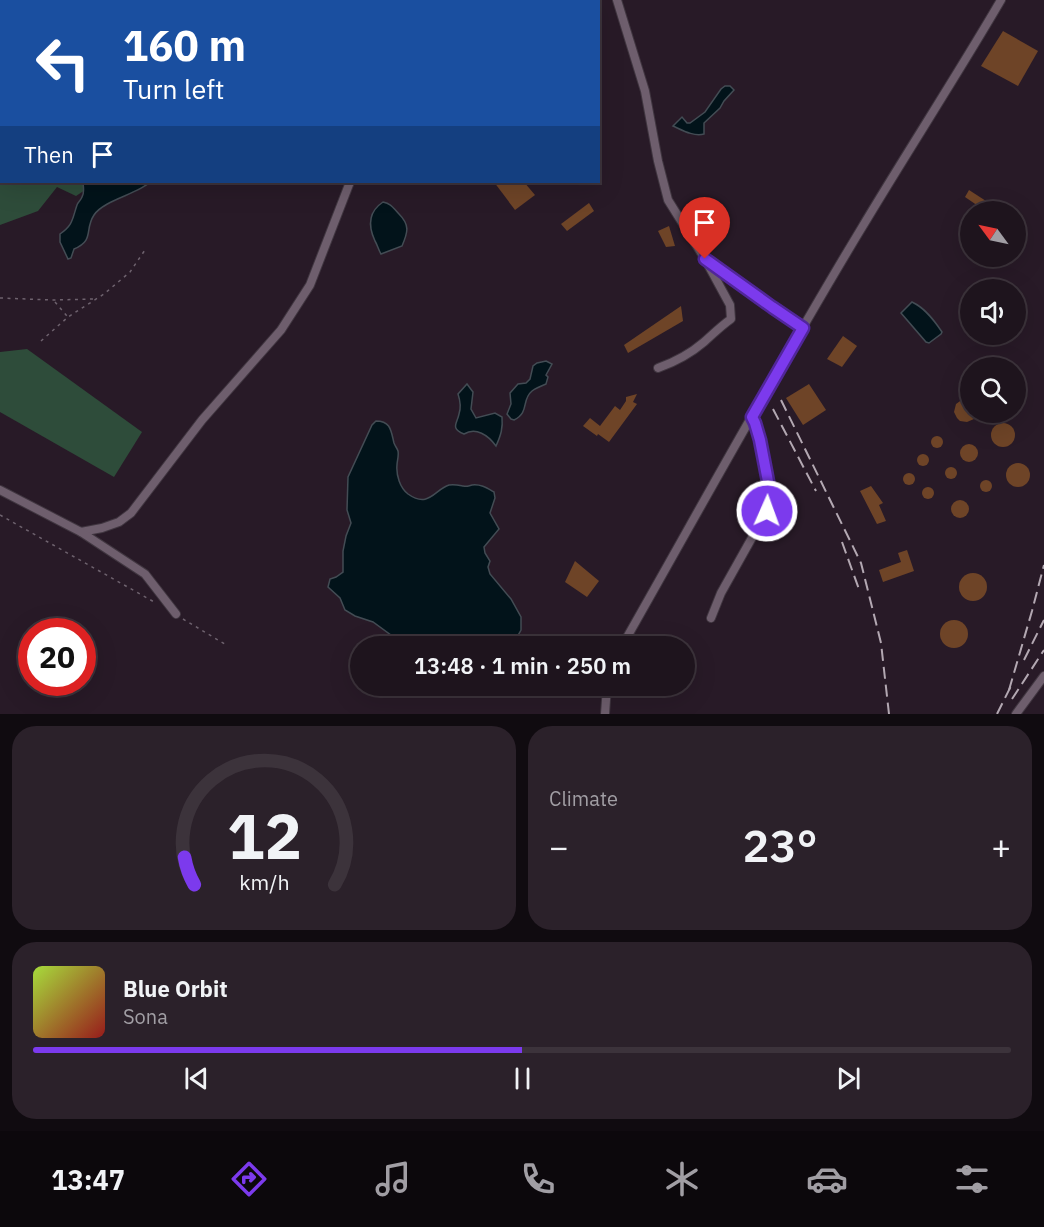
<!DOCTYPE html>
<meta charset="utf-8">
<style>
body{margin:0;font-family:"IBM Plex Sans",sans-serif;background:#2b212a;color:#f1f3f6;height:100vh;display:flex;flex-direction:column;font-size:22px;white-space:nowrap}
*{box-sizing:border-box;margin:0}
p{font-size:20px;color:#a19ea4}
.icon{flex:none;width:33px;height:33px;fill:none;stroke:currentColor;stroke-width:2;stroke-linecap:round;stroke-linejoin:round}
.map{position:relative;height:714px;overflow:hidden}
.sheet{display:flex;flex-direction:column;gap:12px;padding:12px;background:#100b10;flex:1}
.sheet>*{flex:none}
.top-card{position:absolute;left:0px;top:0px;width:600px;height:183px;box-shadow:0 6px 24px #0002,0 0 0 2px #3c333b;background:#1a4fa0;color:#fff;overflow:hidden}
.needle{width:39px;rotate:303deg}
.buttons{position:absolute;left:960px;top:201px;display:grid;gap:12px}
.buttons a{display:grid;place-items:center;width:66px;height:66px;border-radius:50%;background:#1e141d;box-shadow:0 6px 24px #0002,0 0 0 2px #3c333b;font-size:30px}
.speed{position:absolute;left:18px;top:618px;display:flex;gap:12px;font-size:30px;font-weight:700;text-align:center}
.speed>*{display:grid;place-content:center;width:78px;height:78px;border-radius:50%;background:#1e141d;box-shadow:0 6px 24px #0002,0 0 0 2px #3c333b;line-height:1}
.speed .limit{border:9px solid #d22;background:#fff;color:#111}
.pin{position:absolute;display:grid;place-items:center;width:51px;height:51px;color:#fff;margin:-62px -26px;border-radius:50% 50% 50% 0;rotate:-45deg;box-shadow:0 0 6px #0007}
.pin .icon{rotate:45deg}
.me{position:absolute;width:66px;margin:-33px;rotate:2deg;stroke-linejoin:round;filter:drop-shadow(0 0 4px #0008)}
.turn{display:flex;align-items:center;gap:21px;height:126px;padding:0 24px;font-size:27px}
.turn .icon{width:78px;height:78px;stroke-width:2.5}
.turn b{display:block;font-size:42px;line-height:51px}
.then{display:flex;align-items:center;height:57px;padding:0 24px;background:#0003;gap:12px;font-size:22px}
.big{font-size:45px;font-weight:600;line-height:1.1}
.sheet .card{flex:1;display:flex;flex-direction:column;justify-content:center;gap:9px;min-width:0;padding:0 21px;border-radius:24px;background:#2b212a}
.sheet .dial{align-items:center;gap:0}
.dial svg{height:156px;overflow:visible;fill:none;stroke:#3c333b;stroke-width:7;stroke-linecap:round;text-anchor:middle}
.dial text{fill:#f1f3f6;stroke:none}
.song{display:flex;align-items:center;gap:18px}
.cover{width:72px;height:72px;border-radius:9px;background:linear-gradient(135deg,hsl(80 70% 55%),hsl(0 70% 35%))}
.played{height:6px;border-radius:3px;background:linear-gradient(90deg,#7c3aed 50%,#3c333b 50%)}
.keys{display:flex;justify-content:space-around;direction:ltr}
.heat{display:flex;justify-content:space-between;align-items:center;font-size:33px;direction:ltr}
.sheet .tiles{flex:1;display:grid;gap:12px;grid-template-columns:1fr 1fr}
.card:last-child{grid-column:span 2}
.trip{position:absolute;left:350px;top:636px;width:345px;height:60px;border-radius:30px;background:#1e141d;box-shadow:0 6px 24px #0002,0 0 0 2px #3c333b;font-weight:600;line-height:60px;text-align:center}
.dock{display:flex;height:96px;justify-content:space-around;align-items:center;background:#0c080c;color:#a19ea4}
.dock .icon{width:42px;height:42px}
.dock .current{color:#7c3aed}
.dock b{font-size:27px;color:#f1f3f6}
.map>svg:first-child{display:block}
.green{fill:#2e4c3a}
.water{fill:#02131a;stroke:#434c54;stroke-width:1.5}
.building{fill:#6e4427}
.lines{fill:none;stroke-linecap:round;stroke-linejoin:round}
.minor-casing{stroke:#403640;stroke-width:10}
.path{stroke:#6e626e;stroke-width:1.5;stroke-dasharray:3 4.5;stroke-linecap:butt}
.minor{stroke:#6e5e6d;stroke-width:8}
.rail{stroke:#b3a8b2;stroke-width:2;stroke-dasharray:12 6;stroke-linecap:butt}
.route-casing{stroke:#51269a;stroke-width:15}
.route{stroke:#7c3aed;stroke-width:10}
</style>
<div class="map">
<svg width="1044" height="714" viewBox="0 0 1044 714">
<rect width="100%" height="100%" fill="#281a27"/>
<g class="green">
<polygon points="1,143 2,182 97,182 76,196 57,187 38,211 0,225 0,144"/>
<polygon points="27,349 142,432 114,477 0,412 0,352"/>
</g>
<g class="water">
<path d="M725,86h5l4,4 -10,11 -4,7 -16,15v11c-10,3 -22,-4 -31,-8l9,-9 5,6h3l15,-11 16,-23z"/>
<path d="M83,182h67c-12,12 -46,18 -56,33 -10,15 1,25 -20,34l-3,9 -3,1 -8,-17v-8c13,-9 12,-14 17,-29 1,-3 4,-5 5,-8 3,-5 1,-11 1,-15z"/>
<path d="M383,202c9,2 10,6 16,12 11,11 9,18 3,32l-21,8c-3,-5 -3,-8 -6,-13 -7,-15 -7,-29 8,-39z"/>
<path d="M912,302c13,6 22,18 30,30l-1,2 -12,9 -3,-1 -25,-29z"/>
<path d="M546,361l6,3 -6,11 2,2 -2,7c-5,2 -10,4 -14,7 -11,9 -2,21 -18,29l-3,-1 -4,-5 4,-10 -1,-11 8,-9 8,-1 4,-4 3,-13 4,-3z"/>
<path d="M467,384l6,8 -2,17 5,9 19,-5 7,4c1,11 -1,18 -6,29 -8,-11 -20,-19 -32,-12 -14,-6 -7,-10 -5,-20 2,-6 1,-14 -1,-20z"/>
<path d="M376,421c15,0 15,10 18,22 1,3 3,5 4,8 1,5 -1,10 -1,14 -1,10 3,23 11,29 21,15 27,-5 41,-9 5,-1 9,0 14,1 5,1 4,0 9,-1 9,-1 15,3 22,7l1,6 -5,15 9,16 -15,18 1,6 5,8 -2,6 2,7 21,25 10,18v13l-9,16h-106l-33,-24 -18,-6 -10,-6 -5,-12 -12,-11 2,-8 6,-2 7,-5v-21l3,-15 5,-13 -4,-13 1,-33 24,-52z"/>
</g>
<g class="building">
<polygon points="1003,31 1038,51 1018,86 981,66"/>
<polygon points="494,182 524,182 535,195 515,210"/>
<polygon points="969,190 1003,212 987,212 965,197"/>
<polygon points="589,203 594,211 567,231 561,224"/>
<polygon points="669,226 675,246 666,247 658,231"/>
<polygon points="681,306 683,321 628,353 624,345"/>
<polygon points="843,336 857,346 842,367 827,359"/>
<polygon points="809,384 826,410 803,425 786,398"/>
<polygon points="637,394 633,402 637,404 609,442 598,434 597,436 583,426 590,418 600,426 615,406 620,410 626,401 626,397"/>
<polygon points="963,399 970,400 970,412 980,412 974,419 967,422 960,421 957,418 954,412 956,404"/>
<circle cx="1003" cy="435" r="12"/>
<circle cx="937" cy="442" r="6"/>
<circle cx="969" cy="453" r="9"/>
<circle cx="923" cy="460" r="6"/>
<circle cx="1018" cy="475" r="12"/>
<circle cx="951" cy="473" r="6"/>
<circle cx="909" cy="479" r="6"/>
<circle cx="986" cy="486" r="6"/>
<polygon points="871,486 883,503 879,505 886,521 877,524 860,491"/>
<circle cx="928" cy="493" r="6"/>
<circle cx="960" cy="509" r="9"/>
<polygon points="907,550 914,571 883,582 879,570 901,562 898,553"/>
<polygon points="575,561 599,581 587,597 565,582"/>
<circle cx="973" cy="587" r="14"/>
<circle cx="954" cy="634" r="14"/>
</g>
<g class="lines">
<defs>
<g id="minor">
<path d="M617,0l28,91 13,70 10,39 37,59 25,46 1,14c-10,7 -18,15 -27,23 -14,12 -29,20 -46,26"/>
<polyline points="594,2 596,0"/>
<polyline points="708,261 772,307 803,328"/>
<polyline points="0,490 81,532 102,528 119,522 131,513 202,420 281,330 310,285 350,182"/>
<polyline points="81,532 145,574 176,614"/>
<polyline points="711,618 721,593 767,511 771,497 761,440 755,423 751,417"/>
<path d="M622,646c79,-139 156,-280 239,-417 46,-77 95,-152 140,-229"/>
<polyline points="605,714 607,686"/>
<polyline points="1016,714 1044,676"/>
</g>
</defs>
<use href="#minor" class="minor-casing"/>
<g class="path">
<polyline points="0,298 53,300 95,299"/>
<polyline points="55,302 67,316"/>
<polyline points="41,341 68,317 104,294 130,272 145,250"/>
<polyline points="0,515 156,603"/>
<polyline points="183,619 228,646"/>
</g>
<use href="#minor" class="minor"/>
<g class="rail">
<polyline points="781,400 861,563 881,643 889,714"/>
<polyline points="773,409 816,491"/>
<polyline points="842,542 860,592"/>
<polyline points="1024,660 1044,620"/>
<polyline points="1009,690 1032,611 1044,565"/>
<polyline points="1012,699 1044,650"/>
<polyline points="997,714 1012,684"/>
</g>
</g>
<g class="lines">
<defs>
<polyline id="route" points="705,259 772,307 803,328 752,417 755,423 760,440 771,497 767,511"/>
</defs>
<use href="#route" class="route-casing"/>
<use href="#route" class="route"/>
</g>
</svg>
<div class="buttons">
<a><svg class="needle" viewBox="-14 -14 28 28"><path d="M0-13l5 13h-10z" fill="#e53935"/><path d="M0 13l5-13h-10z" fill="#a19ea4"/></svg></a>
<a><svg class="icon" aria-label="sound" viewBox="0 0 24 24"><path d="M4 9h4l5-4v14l-5-4H4zM17 9q2 3 0 6"/></svg></a>
<a><svg class="icon" aria-label="search" viewBox="0 0 24 24"><circle cx="10" cy="10" r="6"/><path d="M15 15l6 6"/></svg></a>
</div>
<div class="speed"><div class="limit">20</div></div>
<div class="pin" style="left:705px;top:259px;background:#d93025"><svg class="icon" aria-label="arrive" viewBox="0 0 24 24"><path d="M6 21V4h12l-3 4 3 4H6"/></svg></div>
<svg class="me" style="left:767px;top:511px" viewBox="-20 -20 40 40"><circle r="17" fill="#7c3aed" stroke="#fff" stroke-width="3"/><path d="M0-11L8 9 0 5-8 9z" fill="#fff"/></svg>
<div class="trip">13:48 · 1 min · 250 m</div>
<div class="top-card">
<div class="turn"><svg class="icon" aria-label="left" viewBox="0 0 24 24"><path d="M17 20v-9H6M10 6l-5 5 5 5"/></svg><div><b>160 m</b>Turn left</div></div>
<div class="then">Then<svg class="icon" aria-label="arrive" viewBox="0 0 24 24"><path d="M6 21V4h12l-3 4 3 4H6"/></svg></div>
</div>
</div>
<section class="sheet">
<div class="tiles">
<div class="card dial"><svg viewBox="0 0 100 80">
<path d="M14 69A42 42 0 1 1 86 69"/>
<path d="M14 69A42 42 0 0 1 9 55" stroke="#7c3aed"/>
<text x="50" y="56" font-size="32" font-weight="700">12</text>
<text x="50" y="72" font-size="11">km/h</text>
</svg></div>
<div class="card"><p>Climate</p>
<div class="heat"><a>−</a><b class="big">23°</b><a>+</a></div>
</div>
<div class="card">
<div class="song"><i class="cover"></i><div><b>Blue Orbit</b><p>Sona</p></div></div>
<div class="played"></div>
<div class="keys"><svg class="icon" aria-label="previous" viewBox="0 0 24 24"><path d="M18 5L8 12l10 7zM5 5v14"/></svg><svg class="icon" aria-label="pause" viewBox="0 0 24 24"><path d="M8 5v14M16 5v14"/></svg><svg class="icon" aria-label="next" viewBox="0 0 24 24"><path d="M6 5l10 7-10 7zM19 5v14"/></svg></div>
</div>
</div>
</section>
<nav class="dock">
<b>13:47</b>
<svg class="icon current" aria-label="directions" viewBox="0 0 24 24"><path d="M12 3l9 9-9 9-9-9zM9 14v-3h6M13 9l2 2-2 2"/></svg>
<svg class="icon" aria-label="music" viewBox="0 0 24 24"><path d="M9 18V5l10-2v13"/><circle cx="6" cy="18" r="3"/><circle cx="16" cy="16" r="3"/></svg>
<svg class="icon" aria-label="phone" viewBox="0 0 24 24"><path d="M5 4h4l2 5-3 2q2 4 5 5l2-3 5 2v4C11 20 4 13 5 4z"/></svg>
<svg class="icon" aria-label="climate" viewBox="0 0 24 24"><path d="M12 3v18M4 7l16 10M4 17L20 7"/></svg>
<svg class="icon" aria-label="car" viewBox="0 0 24 24"><path d="M5 17H2v-5l4-1 3-4h7l3 4 3 1v5h-3M9 17h6M6 11h13"/><circle cx="7" cy="17" r="2"/><circle cx="17" cy="17" r="2"/></svg>
<svg class="icon" aria-label="filters" viewBox="0 0 24 24"><path d="M4 7h16M4 17h16"/><circle cx="9" cy="7" r="2"/><circle cx="15" cy="17" r="2"/></svg>
</nav>
